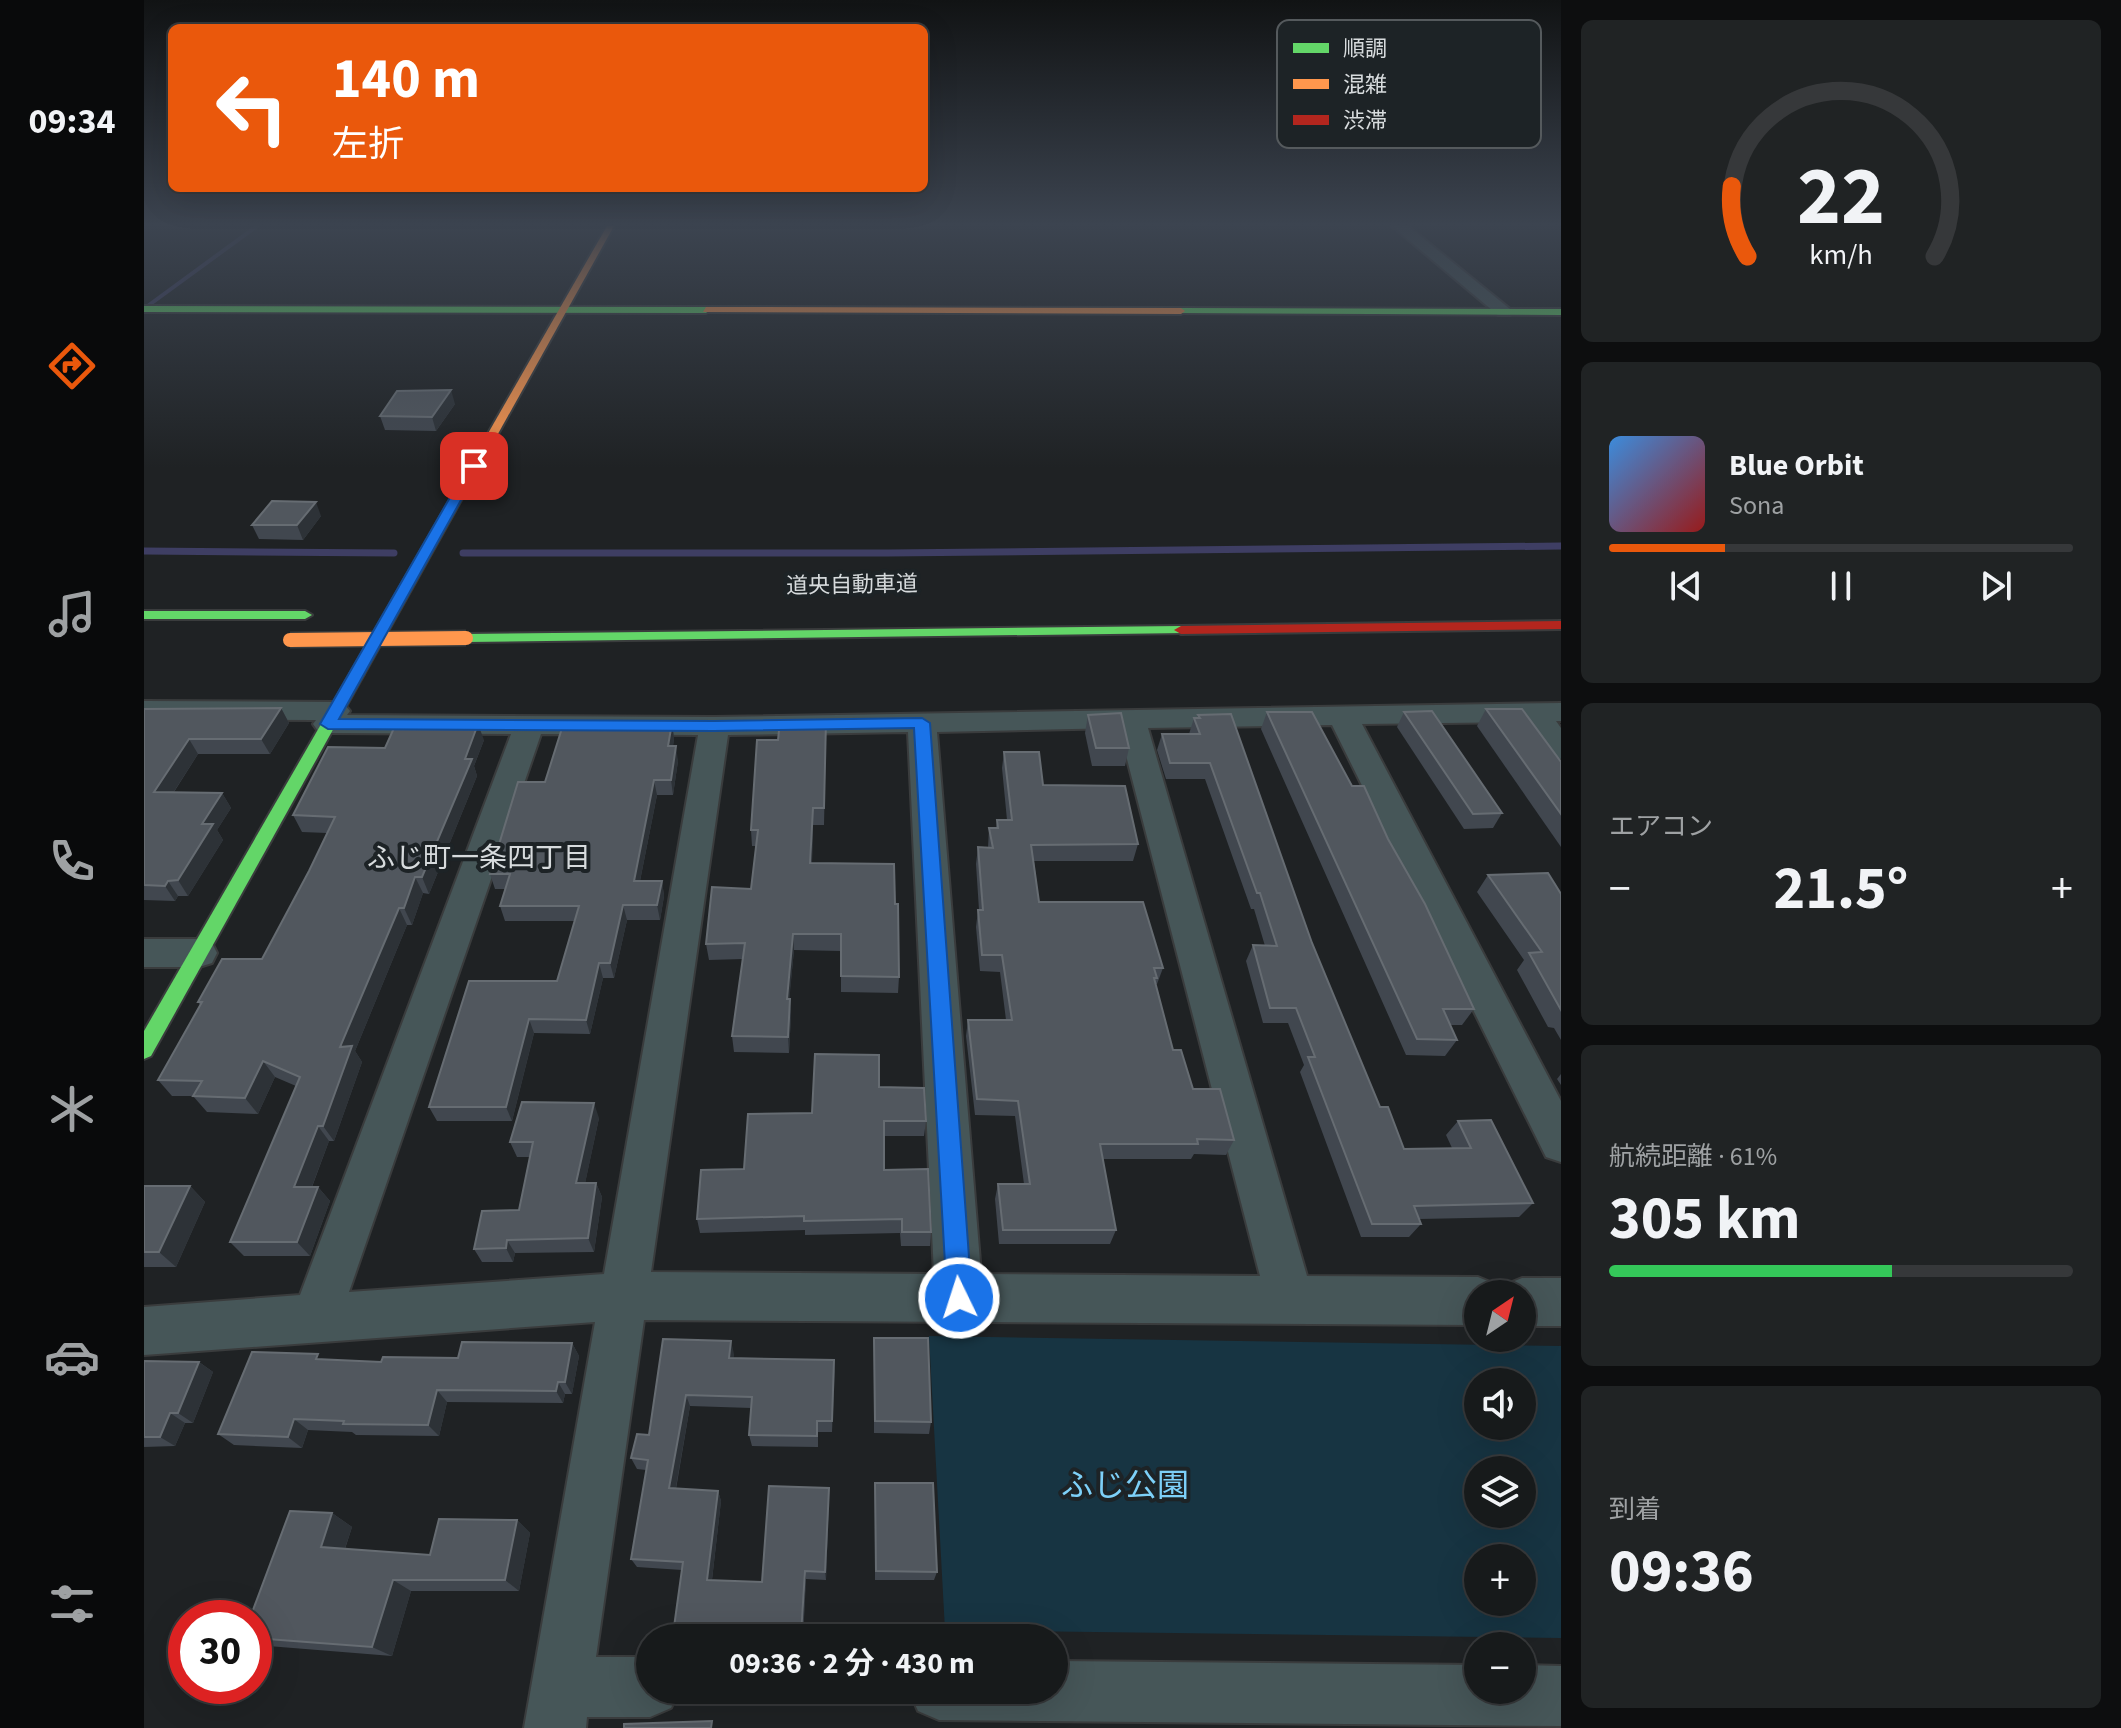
<!DOCTYPE html>
<html lang="ja">
<meta charset="utf-8">
<style>
body{margin:0;font-family:"Source Sans 3","Noto Sans JP",sans-serif;background:#202324;color:#f1f3f6;height:100vh;display:flex;flex-direction:column;font-size:30px;white-space:nowrap}
*{box-sizing:border-box;margin:0}
p{font-size:26px;color:#9ea1a3}
.icon{flex:none;width:44px;height:44px;fill:none;stroke:currentColor;stroke-width:2;stroke-linecap:round;stroke-linejoin:round}
.map{position:relative;flex:1;overflow:hidden}
.sheet{display:flex;flex-direction:column;gap:20px;padding:20px;background:#0d0e0f;width:560px}
.sheet>*{flex:none}
.banner{position:absolute;left:24px;top:24px;width:760px;height:168px;border-radius:12px;box-shadow:0 8px 32px #0002,0 0 0 2px #36383a;background:#ea580c;color:#fff;overflow:hidden}
.needle{width:52px;rotate:35deg}
.tools{position:absolute;left:1320px;top:1280px;display:grid;gap:16px}
.tools a{display:grid;place-items:center;width:72px;height:72px;border-radius:50%;background:#171a1b;box-shadow:0 8px 32px #0002,0 0 0 2px #36383a;font-size:40px}
.speed{position:absolute;left:24px;top:1600px;display:flex;gap:16px;font-size:40px;font-weight:700;text-align:center}
.speed>*{display:grid;place-content:center;width:104px;height:104px;border-radius:50%;background:#171a1b;box-shadow:0 8px 32px #0002,0 0 0 2px #36383a;line-height:1}
.speed .limit{border:12px solid #d22;background:#fff;color:#111}
.pin{position:absolute;display:grid;place-items:center;width:68px;height:68px;color:#fff;margin:-34px;border-radius:16px;box-shadow:0 4px 12px #0006}
.me{position:absolute;width:88px;margin:-44px;rotate:356deg;stroke-linejoin:round;filter:drop-shadow(0 0 6px #0008)}
.turn{display:flex;align-items:center;gap:28px;height:168px;padding:0 32px;font-size:36px}
.turn .icon{width:104px;height:104px;stroke-width:2.5}
.turn b{display:block;font-size:56px;line-height:68px}
.big{font-size:60px;font-weight:700;line-height:1.1}
.sheet .widget{flex:1;display:flex;flex-direction:column;justify-content:center;gap:12px;min-width:0;padding:0 28px;border-radius:12px;background:#202324}
.sheet .dial{align-items:center;gap:0}
.dial svg{height:208px;overflow:visible;fill:none;stroke:#36383a;stroke-width:7;stroke-linecap:round;text-anchor:middle}
.dial text{fill:#f1f3f6;stroke:none}
.song{display:flex;align-items:center;gap:24px}
.cover{width:96px;height:96px;border-radius:12px;background:linear-gradient(135deg,hsl(210 70% 55%),hsl(0 70% 35%))}
.played{height:8px;border-radius:4px;background:linear-gradient(90deg,#ea580c 25%,#36383a 25%)}
.keys{display:flex;justify-content:space-around;direction:ltr}
.heat{display:flex;justify-content:space-between;align-items:center;font-size:44px;direction:ltr}
.charge{height:12px;border-radius:6px;background:linear-gradient(90deg,#34c759 61%,#36383a 0)}
.trip{position:absolute;left:492px;top:1624px;width:432px;height:80px;border-radius:40px;background:#171a1b;box-shadow:0 8px 32px #0002,0 0 0 2px #36383a;font-weight:700;line-height:80px;text-align:center}
main{display:flex;flex:1;min-height:0}
.tabs{display:flex;flex-direction:column;width:144px;justify-content:space-around;align-items:center;background:#090a0b;color:#9ea1a3}
.tabs .icon{width:56px;height:56px}
.tabs .selected{color:#ea580c}
.tabs b{font-size:36px;color:#f1f3f6}
.map>svg:first-child{display:block}
.green{fill:#173442;fill-rule:evenodd}
.lines{fill:none;stroke-linecap:round;stroke-linejoin:round}
.stream-far1{stroke:#3e3e63;stroke-width:4}
.stream{stroke:#3e3e63;stroke-width:7}
.street-casing{stroke:#3a3c3d;stroke-width:4}
.fast-casing{stroke:#3a3c3d;stroke-width:4}
.slow-casing{stroke:#3a3c3d;stroke-width:4}
.jam-casing{stroke:#3a3c3d;stroke-width:4}
.street{fill:#465658;fill-rule:evenodd}
.fast{fill:#63d668;fill-rule:evenodd}
.slow{fill:#ff974d;fill-rule:evenodd}
.jam{fill:#b3261e;fill-rule:evenodd}
.slow-bridge-casing{stroke:#3a3c3d;stroke-width:17;stroke-linecap:butt}
.slow-bridge{stroke:#ff974d;stroke-width:14}
.wall{fill:#41474f}
.shaded-wall{fill:#2d3237}
.building{fill:#51575e;stroke:#666c72;stroke-width:2}
.route{fill:#1a73e8;stroke:#114b97;stroke-width:2}
.labels{text-anchor:middle;dominant-baseline:central;stroke-width:8;stroke-linejoin:round;paint-order:stroke}
.far-street-label{font-size:22px;fill:#d7dbdd;stroke:#1d2326}
.neighbourhood-label{font-size:28px;fill:#d7dbdd;stroke:#1d2326}
.near-park-label{font-size:32px;fill:#7dd0f8;stroke:#1d2326}
.key{fill:#1d2326;stroke:#555a5d;stroke-width:2}
.key-label{font-size:22px;fill:#d7dbdd}
</style>
<main>
<nav class="tabs">
<b>09:34</b>
<svg class="icon selected" aria-label="directions" viewBox="0 0 24 24"><path d="M12 3l9 9-9 9-9-9zM9 14v-3h6M13 9l2 2-2 2"/></svg>
<svg class="icon" aria-label="music" viewBox="0 0 24 24"><path d="M9 18V5l10-2v13"/><circle cx="6" cy="18" r="3"/><circle cx="16" cy="16" r="3"/></svg>
<svg class="icon" aria-label="phone" viewBox="0 0 24 24"><path d="M5 4h4l2 5-3 2q2 4 5 5l2-3 5 2v4C11 20 4 13 5 4z"/></svg>
<svg class="icon" aria-label="climate" viewBox="0 0 24 24"><path d="M12 3v18M4 7l16 10M4 17L20 7"/></svg>
<svg class="icon" aria-label="car" viewBox="0 0 24 24"><path d="M5 17H2v-5l4-1 3-4h7l3 4 3 1v5h-3M9 17h6M6 11h13"/><circle cx="7" cy="17" r="2"/><circle cx="17" cy="17" r="2"/></svg>
<svg class="icon" aria-label="filters" viewBox="0 0 24 24"><path d="M4 7h16M4 17h16"/><circle cx="9" cy="7" r="2"/><circle cx="15" cy="17" r="2"/></svg>
</nav>
<div class="map">
<svg width="1417" height="1728" viewBox="0 0 1417 1728">
<rect width="100%" height="100%" fill="#1f2224"/>
<path class="green" d="M785,1336l632,10v292l-616,-8zM1334,1382h44v44h-44zM1334,1470h44v44h-44zM1334,1558h44v44h-44z"/>
<g class="lines">
<polyline class="stream-far1" points="5,305 113,226"/>
<g class="stream">
<polyline points="0,551 250,553"/>
<polyline points="319,553 744,553 1417,546"/>
</g>
<defs>
<g id="street">
<polygon points="1248,226 1264,226 1366,309 1368,312 1366,315 1354,315"/>
<path d="M0,701l191,1 10,3 5,6 -3,4 367,2 847,-14v18h-5l5,7v31l-11,-3 -24,-34 -164,2 199,377v61l-15,-5 -214,-432 -184,3 159,548 171,1 17,7 4,10h-21v31l-834,-5 -48,337h54v33h29l-8,18 -21,9h-63l-1,11h-62l71,-406 -451,33v-48l156,-12 211,-561 -183,-1 -10,-2 -5,-7 3,-4 -172,-1zM975,728l141,548 -279,-2 -44,-542zM764,732l26,542 -283,-2 77,-537zM397,734l157,1 -94,539 -255,18z"/>
<polygon points="0,939 55,939 68,943 73,953 68,963 55,967 0,967"/>
<polygon points="1378,1278 1417,1278 1417,1326 1378,1326 1378,1294 1357,1294 1361,1285"/>
<polygon points="910,1661 1334,1665 1334,1690 1378,1690 1378,1665 1417,1666 1417,1726 795,1720 774,1711 765,1690 910,1690"/>
</g>
<g id="fast">
<polygon points="0,306 562,307 566,310 562,313 0,312"/>
<polygon points="1037,308 1417,309 1417,315 1034,313"/>
<polygon points="0,611 161,611 168,615 161,619 0,619"/>
<polygon points="1037,626 1042,627 1042,633 322,642 315,638 322,634"/>
<polygon points="213,670 220,674 7,1056 0,1059 0,1031 206,674"/>
</g>
<g id="slow">
<polygon points="463,226 470,226 220,674 218,677 208,677 206,674"/>
<polygon points="562,307 1037,308 1041,311 1037,314 559,312"/>
</g>
<polygon id="jam" points="1417,621 1417,629 1037,634 1030,630 1037,626"/>
</defs>
<use href="#street" class="street-casing"/>
<use href="#fast" class="fast-casing"/>
<use href="#slow" class="slow-casing"/>
<use href="#jam" class="jam-casing"/>
<use href="#street" class="street"/>
<use href="#fast" class="fast"/>
<use href="#slow" class="slow"/>
<use href="#jam" class="jam"/>
<defs>
<polyline id="slow-bridge" points="146,640 322,638"/>
</defs>
<use href="#slow-bridge" class="slow-bridge-casing"/>
<use href="#slow-bridge" class="slow-bridge"/>
</g>
<g class="wall">
<polygon points="311,404 292,431 241,430 236,416"/>
<polygon points="177,516 159,540 115,539 108,525"/>
<polygon points="137,708 145,723 126,754 54,754 30,792 78,793 87,808 73,830 79,840 44,896 34,896 31,901 0,900 0,709"/>
<polygon points="1342,709 1417,762 1417,847 1333,726"/>
<polygon points="1123,712 1208,786 1244,839 1330,1009 1318,1025 1306,1025 1313,1040 1301,1056 1262,1055 1117,729"/>
<polygon points="1260,712 1358,813 1349,828 1320,829 1253,727"/>
<polygon points="944,715 985,748 981,766 948,766 941,733"/>
<polygon points="1054,715 1168,943 1236,1107 1260,1149 1308,1148 1302,1135 1314,1121 1389,1203 1375,1217 1275,1219 1277,1224 1265,1237 1217,1237 1156,1072 1160,1065 1144,1023 1119,1023 1102,961 1109,945 1121,946 1110,909 1107,909 1061,779 1022,779 1013,750 1018,734 1045,734 1050,718 1053,718"/>
<polygon points="528,723 530,738 529,746 534,761 529,795 513,795 496,881 518,881 520,896 516,920 483,920 470,978 459,978 446,1034 390,1033 368,1121 293,1121 285,1107 413,981 431,921 361,921 356,906 361,889 351,889 346,874 401,782"/>
<polygon points="682,736 680,825 669,825 668,863 755,977 754,993 697,992 697,951 650,950 645,999 647,1015 645,1053 590,1052 588,1036 599,959 565,960 562,944 607,889 612,846 608,846 607,830 634,740"/>
<polygon points="340,740 330,766 333,776 285,894 279,893 268,925 263,925 211,1051 218,1062 190,1141 185,1141 168,1187 174,1187 186,1201 166,1256 100,1256 86,1242 152,1086 131,1077 114,1114 63,1112 49,1096 28,1096 14,1080 56,1005 54,1002 118,959 165,871 183,833 158,832 149,815 241,748"/>
<polygon points="860,752 899,785 994,844 989,861 890,861 895,902 1019,968 1013,984 1012,984 1029,1050 1049,1089 1090,1140 1082,1155 1050,1154 1047,1159 959,1159 972,1230 966,1244 855,1244 851,1199 854,1184 880,1184 871,1116 831,1115 822,1036 824,1020 862,1020 856,972 836,971 832,927 834,910 835,910 832,864 834,847 844,848 845,828 852,828 853,820 863,820 858,768"/>
<polygon points="1344,875 1417,894 1417,1040 1410,1028 1404,1027 1373,970 1380,960 1333,892"/>
<polygon points="1417,1074 1417,1085 1413,1079"/>
<polygon points="735,1087 782,1121 780,1136 740,1136 740,1170 787,1232 786,1246 757,1246 756,1233 661,1235 661,1230 556,1233 553,1219 600,1169 668,1113"/>
<polygon points="455,1118 441,1183 452,1183 458,1197 450,1252 371,1253 369,1262 338,1262 330,1249 375,1210 386,1157 373,1157 366,1142"/>
<polygon points="0,1186 46,1186 61,1202 32,1267 0,1267"/>
<polygon points="730,1338 787,1422 785,1434 730,1433"/>
<polygon points="519,1339 590,1354 589,1358 690,1360 688,1432 674,1432 674,1447 608,1446 605,1435 607,1408 546,1406 532,1489 574,1491 577,1501 568,1580 618,1582 685,1497 682,1580 662,1579 659,1638 607,1638 535,1634 530,1627 538,1570 493,1567 487,1559 502,1470 493,1469 487,1458 505,1435"/>
<polygon points="428,1343 435,1356 428,1394 421,1394 419,1403 303,1402 295,1436 212,1435 208,1432 164,1430 158,1448 90,1445 74,1434 179,1360 237,1362 314,1358"/>
<polygon points="0,1361 55,1362 69,1372 49,1423 41,1423 31,1446 0,1447"/>
<polygon points="731,1483 793,1572 790,1580 731,1580"/>
<polygon points="188,1513 208,1527 201,1549 286,1555 373,1520 386,1533 375,1591 267,1591 248,1656 124,1646 110,1641 110,1618"/>
</g>
<g class="shaded-wall">
<polygon points="307,390 311,404 292,431 288,417"/>
<polygon points="172,502 177,516 159,540 153,525"/>
<polygon points="137,708 145,723 126,754 117,739"/>
<polygon points="528,723 530,738 527,761 524,746"/>
<polygon points="334,724 340,740 330,766 333,776 285,894 278,877"/>
<polygon points="45,739 54,754 20,807 10,792"/>
<polygon points="532,746 534,761 529,795 527,780"/>
<polygon points="510,780 513,795 493,896 490,881"/>
<polygon points="78,793 87,808 73,830 79,840 44,896 34,880 58,824"/>
<polygon points="669,808 669,825 667,880 666,863"/>
<polygon points="271,877 279,893 268,925 260,908"/>
<polygon points="24,881 34,896 31,901 21,886"/>
<polygon points="518,881 520,896 516,920 513,905"/>
<polygon points="479,905 483,920 470,978 466,963"/>
<polygon points="255,908 263,925 211,1051 218,1062 190,1141 179,1126 196,1047"/>
<polygon points="649,934 650,950 644,1015 643,999"/>
<polygon points="455,963 459,978 446,1034 442,1020"/>
<polygon points="646,999 647,1015 645,1053 644,1037"/>
<polygon points="385,1019 390,1033 368,1121 362,1107"/>
<polygon points="119,1061 131,1077 114,1114 101,1098"/>
<polygon points="450,1103 455,1118 438,1198 432,1183"/>
<polygon points="174,1126 185,1141 162,1202 150,1187"/>
<polygon points="452,1183 458,1197 450,1252 444,1238"/>
<polygon points="46,1186 61,1202 32,1267 15,1252"/>
<polygon points="174,1187 186,1201 166,1256 153,1242"/>
<polygon points="363,1240 371,1253 369,1262 362,1248"/>
<polygon points="587,1341 590,1354 588,1370 585,1358"/>
<polygon points="428,1343 435,1356 428,1394 421,1382"/>
<polygon points="690,1360 691,1372 688,1432 688,1421"/>
<polygon points="55,1362 69,1372 49,1423 34,1413"/>
<polygon points="414,1382 421,1394 419,1403 412,1391"/>
<polygon points="293,1390 303,1402 295,1436 284,1425"/>
<polygon points="542,1395 546,1406 530,1498 525,1488"/>
<polygon points="26,1413 41,1423 31,1446 16,1437"/>
<polygon points="150,1419 164,1430 158,1448 144,1437"/>
<polygon points="685,1488 685,1497 682,1580 681,1572"/>
<polygon points="574,1491 577,1501 567,1588 563,1580"/>
<polygon points="188,1513 208,1527 197,1560 177,1547"/>
<polygon points="373,1520 386,1533 375,1591 361,1580"/>
<polygon points="661,1571 662,1579 658,1638 657,1635"/>
<polygon points="249,1580 267,1591 248,1656 228,1647"/>
</g>
<g class="building">
<polygon points="307,390 288,417 236,416 253,391"/>
<polygon points="128,501 172,502 153,525 108,525"/>
<polygon points="137,708 117,739 45,739 10,792 78,793 58,824 69,824 34,880 24,881 21,886 0,885 0,709"/>
<polygon points="1342,709 1378,709 1417,762 1417,814"/>
<polygon points="1288,711 1358,813 1329,814 1260,712"/>
<polygon points="1123,712 1168,712 1208,786 1220,786 1244,839 1281,904 1330,1009 1299,1009 1313,1040 1273,1039"/>
<polygon points="977,713 985,748 952,748 944,715"/>
<polygon points="1087,714 1168,943 1236,1107 1244,1107 1260,1149 1327,1148 1314,1121 1347,1120 1389,1203 1270,1206 1277,1224 1228,1224 1164,1057 1171,1057 1152,1008 1126,1008 1109,945 1133,946 1116,893 1113,893 1066,763 1026,763 1018,734 1056,734 1050,718 1056,718 1054,715"/>
<polygon points="682,720 680,808 669,808 666,863 750,864 751,904 754,904 755,977 697,976 697,934 649,934 643,999 646,999 644,1037 588,1036 601,943 562,944 568,887 607,889 614,830 607,830 613,740 634,740 636,721"/>
<polygon points="528,723 524,746 532,746 527,780 510,780 490,881 518,881 513,905 479,905 466,963 455,963 442,1020 385,1019 362,1107 285,1107 325,981 413,981 435,906 356,906 366,874 346,874 374,782 401,782 419,725"/>
<polygon points="334,724 321,759 328,759 278,877 271,877 260,908 255,908 196,1047 208,1046 179,1126 174,1126 150,1187 174,1187 153,1242 86,1242 156,1077 119,1061 101,1098 49,1096 58,1081 14,1080 58,1002 54,1002 78,959 118,959 165,871 191,817 149,815 184,747 241,748 250,728"/>
<polygon points="860,752 895,752 899,785 981,786 994,844 887,845 895,902 999,902 1019,968 1010,968 1013,978 1010,978 1029,1050 1037,1050 1049,1089 1076,1089 1090,1140 1053,1139 1054,1144 956,1144 972,1230 859,1230 854,1184 886,1184 874,1101 833,1099 824,1020 868,1020 858,955 838,955 834,910 839,910 834,847 849,848 845,828 854,828 853,820 868,820"/>
<polygon points="1404,873 1417,894 1417,1010 1385,953 1398,952 1344,875"/>
<polygon points="671,1054 735,1055 735,1087 780,1088 782,1121 740,1121 740,1170 784,1169 787,1232 758,1232 758,1219 660,1221 660,1216 553,1219 557,1170 600,1169 604,1114 668,1113"/>
<polygon points="378,1102 450,1103 432,1183 452,1183 444,1238 363,1240 362,1248 330,1249 338,1211 375,1210 389,1142 366,1142"/>
<polygon points="0,1186 46,1186 15,1252 0,1252"/>
<polygon points="730,1338 784,1338 787,1422 731,1421"/>
<polygon points="519,1339 587,1341 585,1358 690,1360 688,1421 673,1421 673,1436 605,1435 608,1397 542,1395 525,1488 574,1491 563,1580 618,1582 625,1486 685,1488 681,1572 661,1571 657,1635 530,1627 539,1562 487,1559 504,1460 487,1458 493,1434 505,1435"/>
<polygon points="318,1342 428,1343 421,1382 414,1382 412,1391 293,1390 284,1425 199,1424 200,1421 150,1419 144,1437 74,1434 108,1352 174,1354 172,1359 237,1362 239,1357 314,1358"/>
<polygon points="0,1361 55,1362 34,1413 26,1413 16,1437 0,1437"/>
<polygon points="731,1483 789,1483 793,1572 732,1571"/>
<polygon points="146,1511 188,1513 177,1547 286,1555 295,1519 373,1520 361,1580 249,1580 228,1647 110,1638 110,1618 106,1618"/>
<polygon points="568,1721 567,1728 480,1728 480,1724"/>
</g>
<linearGradient id="sky" x2="0" y2="1"><stop stop-color="#111314"/><stop offset="0.48" stop-color="#3c4450"/><stop offset="1" stop-color="#3c4450" stop-opacity="0"/></linearGradient>
<rect width="1417" height="468" fill="url(#sky)"/>
<polygon class="route" points="330,462 336,466 195,719 570,721 778,718 786,723 828,1298 824,1307 815,1310 806,1307 803,1298 770,728 570,731 184,729 176,724 324,466"/>
<g class="labels">
<g class="far-street-label">
<text transform="translate(708 585) rotate(-1)">道央自動車道</text>
</g>
<g class="neighbourhood-label">
<text x="335" y="858">ふじ町一条四丁目</text>
</g>
<g class="near-park-label">
<text x="981" y="1486">ふじ公園</text>
</g>
</g>
<rect x="1133" y="20" width="264" height="128" rx="12" class="key"/>
<rect x="1149" y="43" width="36" height="10" fill="#63d668"/>
<rect x="1149" y="79" width="36" height="10" fill="#ff974d"/>
<rect x="1149" y="115" width="36" height="10" fill="#b3261e"/>
<g class="key-label">
<text x="1199" y="56">順調</text>
<text x="1199" y="92">混雑</text>
<text x="1199" y="128">渋滞</text>
</g>
</svg>
<div class="tools">
<a><svg class="needle" viewBox="-14 -14 28 28"><path d="M0-13l5 13h-10z" fill="#e53935"/><path d="M0 13l5-13h-10z" fill="#9ea1a3"/></svg></a>
<a><svg class="icon" aria-label="sound" viewBox="0 0 24 24"><path d="M4 9h4l5-4v14l-5-4H4zM17 9q2 3 0 6"/></svg></a>
<a><svg class="icon" aria-label="layers" viewBox="0 0 24 24"><path d="M12 4l9 5-9 5-9-5zM3 14l9 5 9-5"/></svg></a>
<a>+</a>
<a>−</a>
</div>
<div class="speed"><div class="limit">30</div></div>
<div class="pin" style="left:330px;top:466px;background:#d93025"><svg class="icon" aria-label="arrive" viewBox="0 0 24 24"><path d="M6 21V4h12l-3 4 3 4H6"/></svg></div>
<svg class="me" style="left:815px;top:1298px" viewBox="-20 -20 40 40"><circle r="17" fill="#1a73e8" stroke="#fff" stroke-width="3"/><path d="M0-11L8 9 0 5-8 9z" fill="#fff"/></svg>
<div class="trip">09:36 · 2 分 · 430 m</div>
<div class="banner">
<div class="turn"><svg class="icon" aria-label="left" viewBox="0 0 24 24"><path d="M17 20v-9H6M10 6l-5 5 5 5"/></svg><div><b>140 m</b>左折</div></div>
</div>
</div>
<section class="sheet">
<div class="widget dial"><svg viewBox="0 0 100 80">
<path d="M14 69A42 42 0 1 1 86 69"/>
<path d="M14 69A42 42 0 0 1 8 42" stroke="#ea580c"/>
<text x="50" y="56" font-size="32" font-weight="700">22</text>
<text x="50" y="72" font-size="11">km/h</text>
</svg></div>
<div class="widget">
<div class="song"><i class="cover"></i><div><b>Blue Orbit</b><p>Sona</p></div></div>
<div class="played"></div>
<div class="keys"><svg class="icon" aria-label="previous" viewBox="0 0 24 24"><path d="M18 5L8 12l10 7zM5 5v14"/></svg><svg class="icon" aria-label="pause" viewBox="0 0 24 24"><path d="M8 5v14M16 5v14"/></svg><svg class="icon" aria-label="next" viewBox="0 0 24 24"><path d="M6 5l10 7-10 7zM19 5v14"/></svg></div>
</div>
<div class="widget"><p>エアコン</p>
<div class="heat"><a>−</a><b class="big">21.5°</b><a>+</a></div>
</div>
<div class="widget"><p>航続距離 · 61%</p><b class="big">305 km</b><div class="charge"></div></div>
<div class="widget"><p>到着</p><b class="big">09:36</b></div>
</section>
</main>
